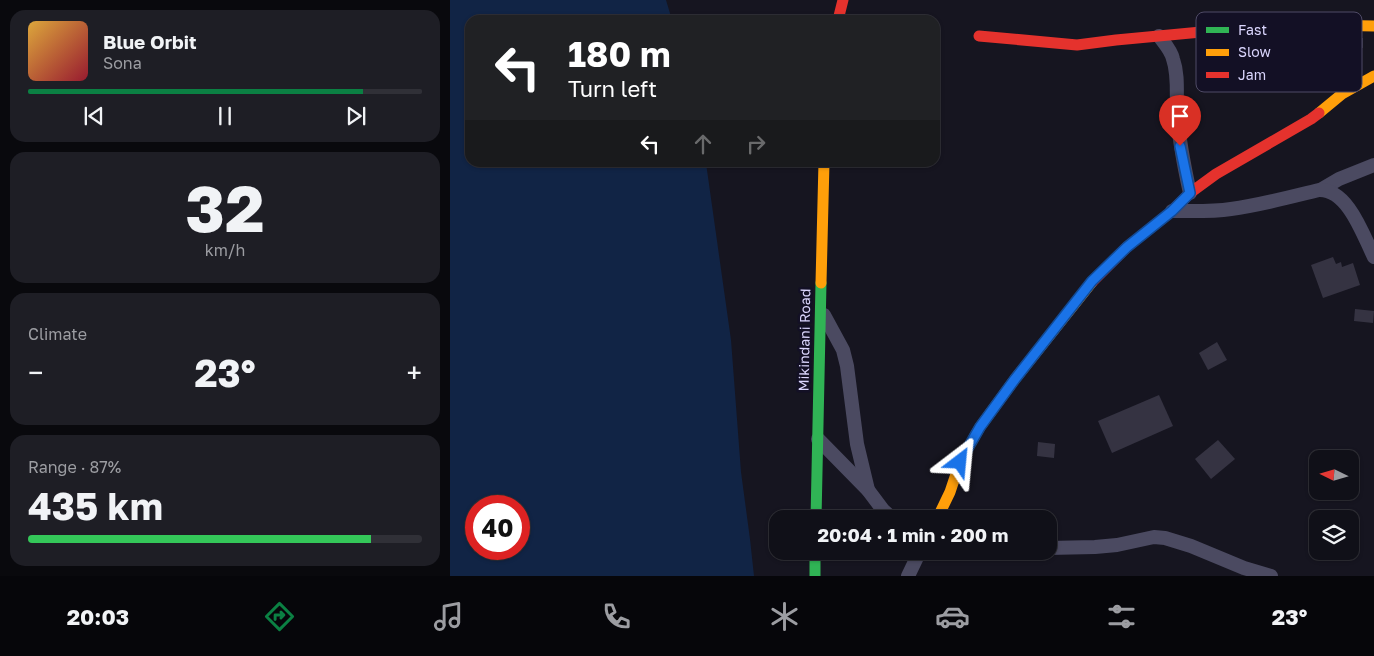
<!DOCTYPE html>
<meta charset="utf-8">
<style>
body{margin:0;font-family:"Golos Text",sans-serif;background:#1e1e25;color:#f1f3f6;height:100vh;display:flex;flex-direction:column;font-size:19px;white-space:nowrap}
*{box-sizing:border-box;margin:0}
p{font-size:16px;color:#9c9da2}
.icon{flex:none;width:28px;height:28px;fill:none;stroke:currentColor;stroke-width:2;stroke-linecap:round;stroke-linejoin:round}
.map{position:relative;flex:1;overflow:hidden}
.sheet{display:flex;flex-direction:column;gap:10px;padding:10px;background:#09090d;width:450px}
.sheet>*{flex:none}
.banner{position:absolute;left:15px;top:15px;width:475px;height:152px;border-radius:15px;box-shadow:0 1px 4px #0004,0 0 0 1px #303037;background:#202124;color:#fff;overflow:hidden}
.needle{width:32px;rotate:275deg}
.fabs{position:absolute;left:859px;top:450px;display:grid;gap:10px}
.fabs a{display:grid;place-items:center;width:50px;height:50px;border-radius:10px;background:#101018;box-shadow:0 1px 4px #0004,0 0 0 1px #303037;font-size:25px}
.speed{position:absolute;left:15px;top:495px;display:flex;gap:10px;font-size:25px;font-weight:700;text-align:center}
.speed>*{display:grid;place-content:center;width:65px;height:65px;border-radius:50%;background:#101018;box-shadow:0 1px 4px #0004,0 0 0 1px #303037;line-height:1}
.speed .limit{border:8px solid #d22;background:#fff;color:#111}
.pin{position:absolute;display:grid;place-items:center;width:42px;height:42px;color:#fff;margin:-51px -21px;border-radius:50% 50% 50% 0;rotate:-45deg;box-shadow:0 0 5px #0007}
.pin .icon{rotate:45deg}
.me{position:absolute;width:55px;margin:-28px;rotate:29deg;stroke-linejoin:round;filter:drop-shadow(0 0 4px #0008)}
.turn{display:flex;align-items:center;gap:18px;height:105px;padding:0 20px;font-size:22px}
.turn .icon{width:65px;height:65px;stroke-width:2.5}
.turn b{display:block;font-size:35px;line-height:42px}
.lanes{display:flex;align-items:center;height:48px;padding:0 20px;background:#0003;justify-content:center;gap:25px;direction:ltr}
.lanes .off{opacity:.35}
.big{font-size:38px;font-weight:700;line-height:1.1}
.sheet .card{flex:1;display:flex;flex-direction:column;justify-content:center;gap:8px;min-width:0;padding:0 18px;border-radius:15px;background:#1e1e25}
.sheet .dial{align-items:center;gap:0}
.dial b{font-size:65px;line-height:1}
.song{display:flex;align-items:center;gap:15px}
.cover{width:60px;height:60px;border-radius:8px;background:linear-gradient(135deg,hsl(40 70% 55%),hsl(350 70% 35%))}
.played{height:5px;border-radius:2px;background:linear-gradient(90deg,#0b8043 85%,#303037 85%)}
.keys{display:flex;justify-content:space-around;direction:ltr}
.heat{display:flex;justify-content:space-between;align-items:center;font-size:28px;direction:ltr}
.charge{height:8px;border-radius:4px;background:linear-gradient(90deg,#34c759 87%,#303037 0)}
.trip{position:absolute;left:319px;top:510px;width:288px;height:50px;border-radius:15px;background:#101018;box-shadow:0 1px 4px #0004,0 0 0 1px #303037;font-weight:700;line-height:50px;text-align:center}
.tab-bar{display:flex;height:80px;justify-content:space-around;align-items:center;background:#06060a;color:#9c9da2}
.tab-bar .icon{width:35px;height:35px}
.tab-bar .on{color:#0b8043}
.tab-bar b{font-size:22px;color:#f1f3f6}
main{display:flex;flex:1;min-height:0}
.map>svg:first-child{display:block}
.water{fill:#112445;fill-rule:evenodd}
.building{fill:#353342}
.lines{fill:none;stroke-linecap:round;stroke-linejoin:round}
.street{stroke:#4b4a61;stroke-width:14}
.fast{stroke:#30b455;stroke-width:11}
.slow{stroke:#ff9f0a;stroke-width:11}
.jam{stroke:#e5322d;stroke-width:11}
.route-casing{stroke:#114b97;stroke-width:12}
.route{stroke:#1a73e8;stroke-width:9}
.labels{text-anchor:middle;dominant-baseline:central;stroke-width:5;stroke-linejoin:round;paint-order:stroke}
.street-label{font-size:14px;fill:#dad5fd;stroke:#131025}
.key{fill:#131025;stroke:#4f4b66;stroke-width:1}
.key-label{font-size:14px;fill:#dad5fd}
</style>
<main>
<section class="sheet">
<div class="card">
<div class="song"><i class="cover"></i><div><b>Blue Orbit</b><p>Sona</p></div></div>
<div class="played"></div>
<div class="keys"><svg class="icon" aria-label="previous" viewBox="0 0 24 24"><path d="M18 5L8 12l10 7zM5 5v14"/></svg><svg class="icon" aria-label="pause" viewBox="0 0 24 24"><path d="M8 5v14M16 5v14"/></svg><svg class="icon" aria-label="next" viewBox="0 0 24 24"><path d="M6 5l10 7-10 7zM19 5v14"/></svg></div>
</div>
<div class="card dial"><b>32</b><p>km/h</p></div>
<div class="card"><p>Climate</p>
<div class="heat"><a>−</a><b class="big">23°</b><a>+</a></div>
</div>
<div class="card"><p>Range · 87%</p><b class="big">435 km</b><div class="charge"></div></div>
</section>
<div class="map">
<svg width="924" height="576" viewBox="0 0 924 576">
<rect width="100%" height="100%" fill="#161520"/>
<path class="water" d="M0,0h216l6,20h-202v142l236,1 25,177 10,132 9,67 4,37h-304zM26,506h43v43h-43z"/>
<g class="building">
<polygon points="897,37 913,38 913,48 897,47"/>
<polygon points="883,257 886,264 891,262 892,267 903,263 910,285 873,298 861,265"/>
<polygon points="905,309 924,311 923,323 904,321"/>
<polygon points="767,342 777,360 758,370 749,353"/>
<polygon points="709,395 723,426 662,453 648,421"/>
<polygon points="768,440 785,459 761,479 745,459"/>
<polygon points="588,442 605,444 604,458 587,456"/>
</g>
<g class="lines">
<g class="street">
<path d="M709,36c5,7 12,14 14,23 6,17 3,36 4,54 2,27 7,53 13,80"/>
<polyline points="872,189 889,179 924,165"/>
<path d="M722,211c19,0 39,1 59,-2 30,-4 59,-12 88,-19 29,-1 44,45 55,67"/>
<polyline points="374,315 393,350 397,366 407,444 418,490"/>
<polyline points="368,439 418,490 433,510 443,519"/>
<polyline points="598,548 645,547 667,545 704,537 715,538 741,546 794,568 821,576"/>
<polyline points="458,576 470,551"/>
</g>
<g class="fast">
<polyline points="366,519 371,283"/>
<polyline points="365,551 365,576"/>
</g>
<g class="slow">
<polyline points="815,26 873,25 924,26"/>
<polyline points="869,113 892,94 924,76"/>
<polyline points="371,283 374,162"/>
<polyline points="487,519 500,492 510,462 530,427 565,379 642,282"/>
</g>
<g class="jam">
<polyline points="388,20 393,0"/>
<polyline points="529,36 627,45 666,40 815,26"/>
<polyline points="642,282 677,247 722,211 740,193 766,174 861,119 869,113"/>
</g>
</g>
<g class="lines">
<defs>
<polyline id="route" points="510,462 530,427 565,379 642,281 677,247 722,211 740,193 730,146"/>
</defs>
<use href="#route" class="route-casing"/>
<use href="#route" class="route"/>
</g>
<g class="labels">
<g class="street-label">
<text transform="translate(354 340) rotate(-89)">Mikindani Road</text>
</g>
</g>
<rect x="746" y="12" width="166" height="80" rx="8" class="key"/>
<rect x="756" y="27" width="23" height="6" fill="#30b455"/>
<rect x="756" y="49" width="23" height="7" fill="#ff9f0a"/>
<rect x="756" y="72" width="23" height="6" fill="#e5322d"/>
<g class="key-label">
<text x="788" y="35">Fast</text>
<text x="788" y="57">Slow</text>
<text x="788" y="80">Jam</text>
</g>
</svg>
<div class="fabs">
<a><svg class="needle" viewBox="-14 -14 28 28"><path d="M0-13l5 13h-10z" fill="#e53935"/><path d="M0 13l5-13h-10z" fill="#9c9da2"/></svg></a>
<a><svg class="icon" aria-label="layers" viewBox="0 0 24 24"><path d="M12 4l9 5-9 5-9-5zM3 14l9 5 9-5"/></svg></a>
</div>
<div class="speed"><div class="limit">40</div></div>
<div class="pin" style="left:730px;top:146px;background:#d93025"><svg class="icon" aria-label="arrive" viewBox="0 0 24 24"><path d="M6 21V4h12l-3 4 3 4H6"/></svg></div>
<svg class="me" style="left:510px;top:462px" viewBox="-20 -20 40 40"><path d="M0-17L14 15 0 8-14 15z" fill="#1a73e8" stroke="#fff" stroke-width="4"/></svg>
<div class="trip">20:04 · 1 min · 200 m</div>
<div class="banner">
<div class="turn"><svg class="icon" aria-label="left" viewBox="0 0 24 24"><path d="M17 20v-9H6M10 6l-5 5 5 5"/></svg><div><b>180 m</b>Turn left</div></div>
<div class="lanes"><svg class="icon" aria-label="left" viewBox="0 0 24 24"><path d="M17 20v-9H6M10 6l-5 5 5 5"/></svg><svg class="icon off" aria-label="ahead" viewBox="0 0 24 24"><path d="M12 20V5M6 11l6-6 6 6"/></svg><svg class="icon off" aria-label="right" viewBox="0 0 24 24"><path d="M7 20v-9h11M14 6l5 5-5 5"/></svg></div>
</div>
</div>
</main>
<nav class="tab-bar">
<b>20:03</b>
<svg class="icon on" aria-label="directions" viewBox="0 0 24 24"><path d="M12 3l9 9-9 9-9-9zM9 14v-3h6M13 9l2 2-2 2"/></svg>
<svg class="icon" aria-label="music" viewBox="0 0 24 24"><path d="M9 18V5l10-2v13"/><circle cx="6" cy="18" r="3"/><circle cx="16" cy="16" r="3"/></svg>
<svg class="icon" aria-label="phone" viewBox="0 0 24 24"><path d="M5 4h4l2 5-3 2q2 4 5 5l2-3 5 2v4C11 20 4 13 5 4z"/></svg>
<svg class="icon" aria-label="climate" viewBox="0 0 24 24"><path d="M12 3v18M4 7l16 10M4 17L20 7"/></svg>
<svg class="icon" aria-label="car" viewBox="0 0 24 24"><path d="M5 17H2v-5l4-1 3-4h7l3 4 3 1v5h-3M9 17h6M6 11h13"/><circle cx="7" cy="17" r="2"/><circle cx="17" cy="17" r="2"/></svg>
<svg class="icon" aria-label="filters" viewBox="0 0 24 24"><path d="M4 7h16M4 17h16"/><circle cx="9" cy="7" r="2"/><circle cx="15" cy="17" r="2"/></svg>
<b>23°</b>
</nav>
